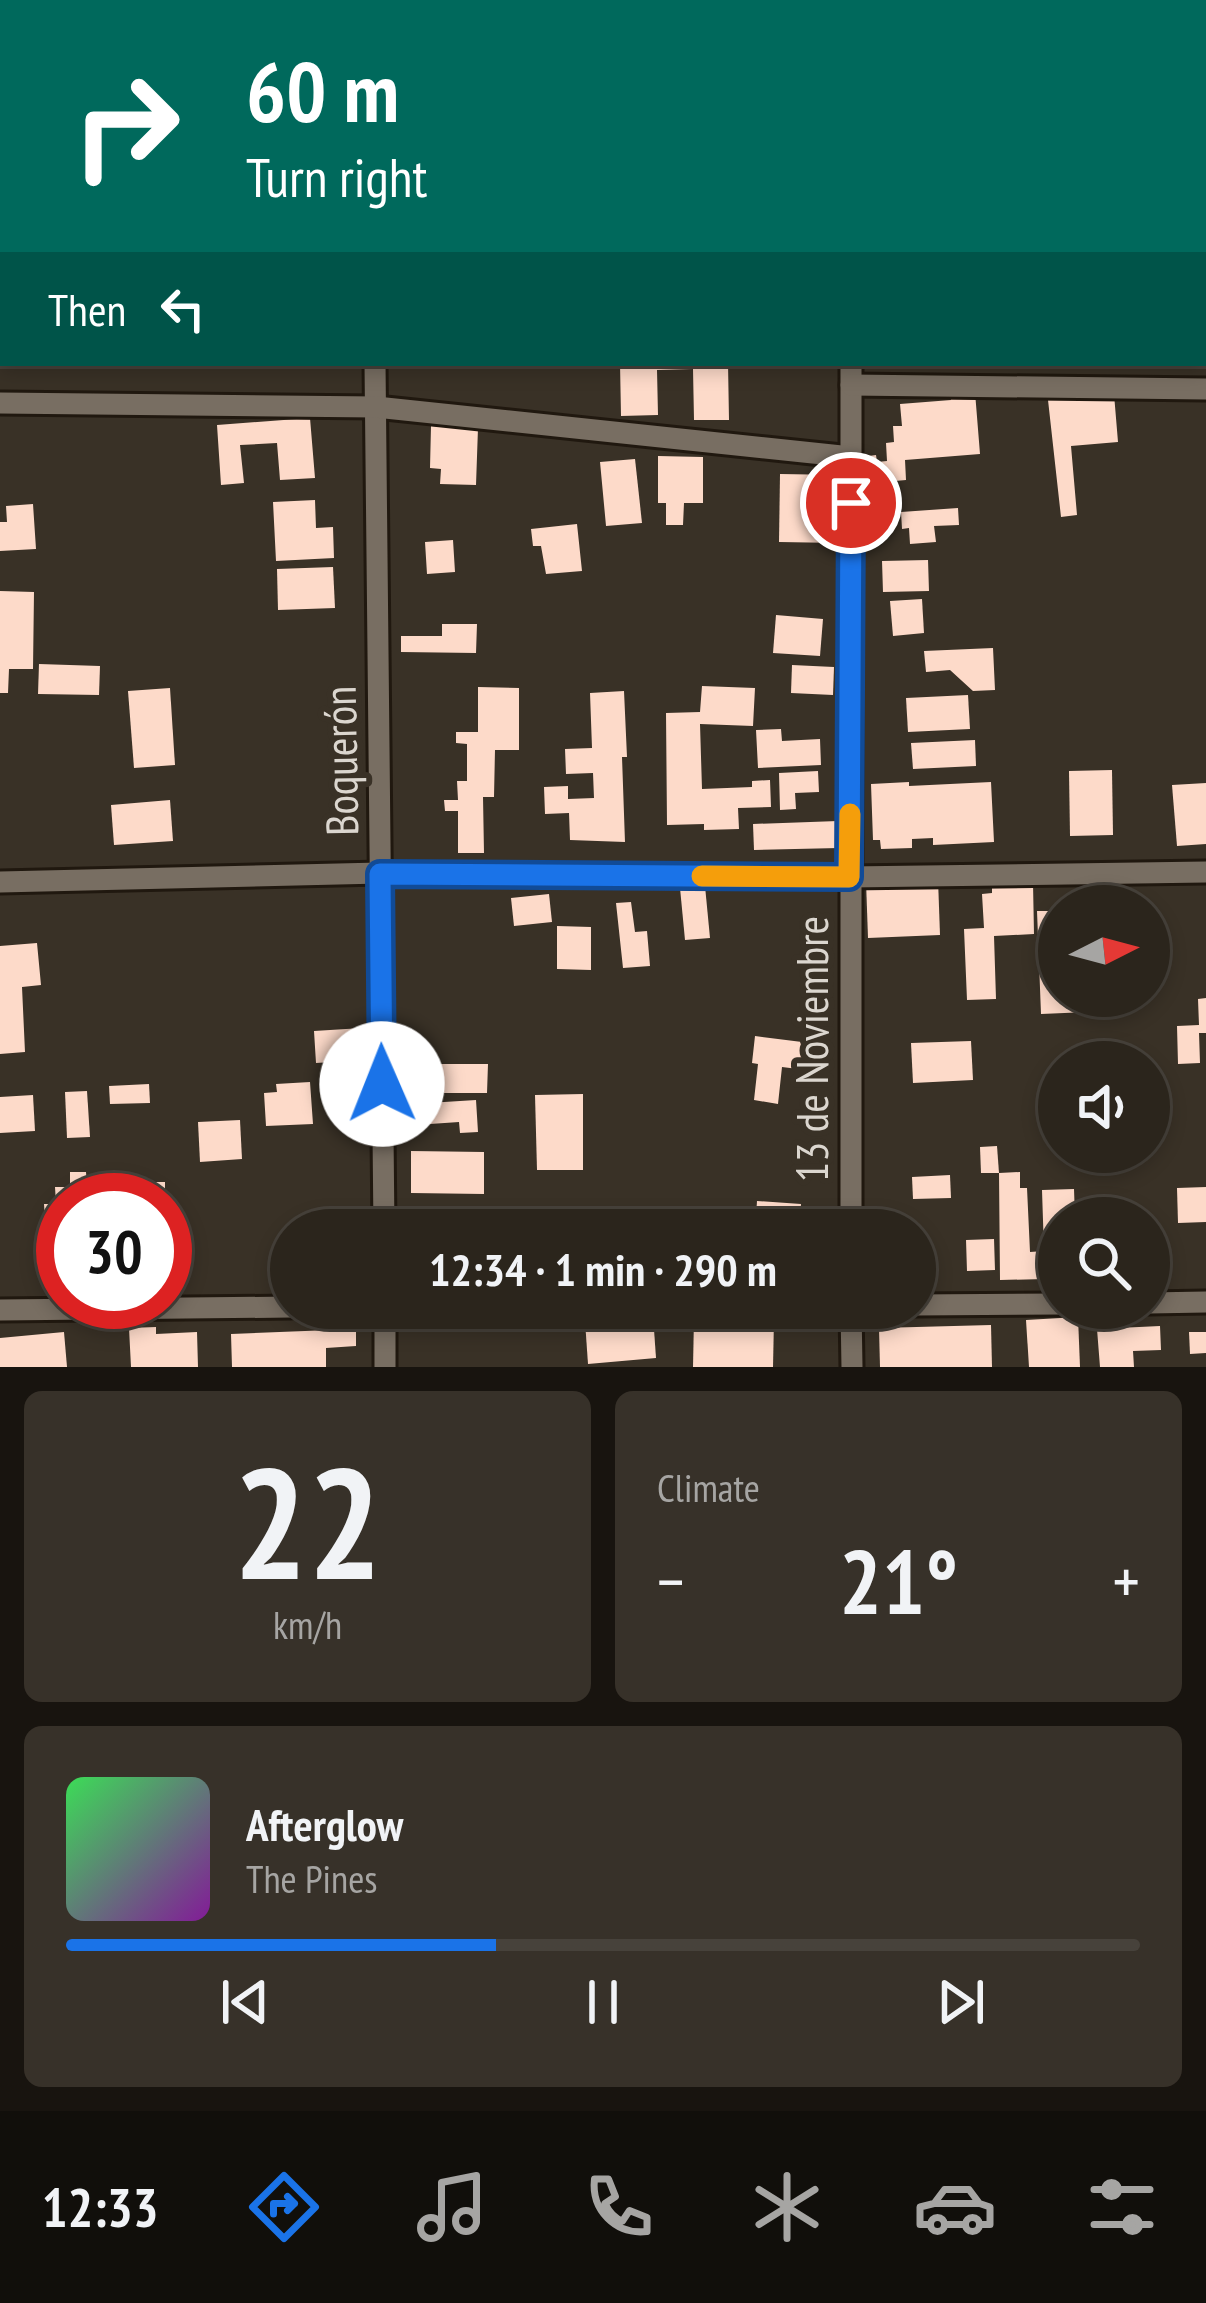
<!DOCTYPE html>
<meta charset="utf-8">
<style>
body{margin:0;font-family:"PT Sans Narrow",sans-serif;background:#373129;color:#f1f3f6;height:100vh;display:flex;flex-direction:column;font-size:45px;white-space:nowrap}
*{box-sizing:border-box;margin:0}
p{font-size:39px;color:#a6a5a3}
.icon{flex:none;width:66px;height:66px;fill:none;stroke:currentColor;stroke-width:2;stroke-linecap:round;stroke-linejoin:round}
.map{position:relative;height:1367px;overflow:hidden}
.drawer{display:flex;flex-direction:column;gap:24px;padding:24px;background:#18140f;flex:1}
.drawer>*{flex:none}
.guide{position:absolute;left:0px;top:0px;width:1206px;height:366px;box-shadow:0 6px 18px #0003,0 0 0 3px #47423b;background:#00695c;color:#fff;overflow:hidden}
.needle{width:78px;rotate:84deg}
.fabs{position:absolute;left:1038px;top:885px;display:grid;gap:24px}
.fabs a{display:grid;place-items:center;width:132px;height:132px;border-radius:50%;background:#2b251c;box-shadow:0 6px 18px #0003,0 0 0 3px #47423b;font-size:60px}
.speed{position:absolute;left:36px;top:1173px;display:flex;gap:24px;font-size:60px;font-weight:700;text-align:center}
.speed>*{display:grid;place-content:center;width:156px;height:156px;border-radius:50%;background:#2b251c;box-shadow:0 6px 18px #0003,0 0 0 3px #47423b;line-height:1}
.speed .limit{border:18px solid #d22;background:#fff;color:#111}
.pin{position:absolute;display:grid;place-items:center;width:102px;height:102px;color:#fff;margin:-51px;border:6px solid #fff;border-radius:50%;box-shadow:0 3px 12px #0007}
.me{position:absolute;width:132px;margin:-66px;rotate:359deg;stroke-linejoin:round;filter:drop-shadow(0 0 9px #0008)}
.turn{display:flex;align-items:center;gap:42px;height:252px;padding:0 48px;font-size:54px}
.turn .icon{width:156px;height:156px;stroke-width:2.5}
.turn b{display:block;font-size:84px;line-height:102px}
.then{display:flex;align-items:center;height:114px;padding:0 48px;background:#0003;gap:24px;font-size:45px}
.big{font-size:90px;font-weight:700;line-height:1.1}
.drawer .card{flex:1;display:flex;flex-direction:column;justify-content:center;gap:18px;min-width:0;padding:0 42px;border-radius:18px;background:#373129}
.drawer .dial{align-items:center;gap:0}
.dial b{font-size:156px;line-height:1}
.song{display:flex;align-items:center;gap:36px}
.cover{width:144px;height:144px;border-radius:18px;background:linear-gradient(135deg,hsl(130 70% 55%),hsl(290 70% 35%))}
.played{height:12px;border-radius:6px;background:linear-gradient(90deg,#1a73e8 40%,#47423b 40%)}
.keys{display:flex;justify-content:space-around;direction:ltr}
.heat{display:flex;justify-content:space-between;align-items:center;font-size:66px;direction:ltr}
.drawer .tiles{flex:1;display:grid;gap:24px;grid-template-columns:1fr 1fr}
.card:last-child{grid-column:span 2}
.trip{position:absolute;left:270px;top:1209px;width:666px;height:120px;border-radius:60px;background:#2b251c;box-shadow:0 6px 18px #0003,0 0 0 3px #47423b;font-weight:700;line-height:120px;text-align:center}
.tab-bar{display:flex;height:192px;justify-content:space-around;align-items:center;background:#110f0b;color:#a6a5a3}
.tab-bar .icon{width:84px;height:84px}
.tab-bar .selected{color:#1a73e8}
.tab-bar b{font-size:54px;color:#f1f3f6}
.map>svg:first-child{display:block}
.building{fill:#fddac9}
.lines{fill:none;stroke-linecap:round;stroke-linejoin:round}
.street-casing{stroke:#20180f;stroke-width:27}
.street{stroke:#786e62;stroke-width:21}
.route-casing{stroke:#114b97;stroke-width:30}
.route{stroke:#1a73e8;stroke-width:21}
.slow{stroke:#f59e0b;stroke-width:21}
.labels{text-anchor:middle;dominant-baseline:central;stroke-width:12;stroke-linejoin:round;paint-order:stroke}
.street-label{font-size:45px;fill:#dbd6cf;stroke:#393126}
</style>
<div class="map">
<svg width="1206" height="1367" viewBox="0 0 1206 1367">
<rect width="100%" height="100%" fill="#393126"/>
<g class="building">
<polygon points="620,363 728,363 729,420 694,420 693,369 657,370 658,415 621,416"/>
<polygon points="975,392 980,454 905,460 906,480 863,484 861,457 876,455 877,462 887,461 886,443 894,442 893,426 902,426 900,404 951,400 950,394"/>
<polygon points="1114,394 1118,442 1071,446 1077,515 1061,517 1048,400"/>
<polygon points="310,418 315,478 280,480 277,443 240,445 244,483 221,485 217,425"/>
<polygon points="431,426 478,428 476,485 440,484 441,469 430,468"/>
<polygon points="658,456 703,457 703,503 684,503 683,525 666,525 666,503 658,503"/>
<polygon points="635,459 642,523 606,526 600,462"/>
<polygon points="780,474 840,475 839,543 779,542"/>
<polygon points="315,500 316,528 333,527 334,558 276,561 273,502"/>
<polygon points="33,504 36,549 0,551 0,522 7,522 6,506"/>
<polygon points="958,508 959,525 934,526 936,542 910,544 909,528 902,529 901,512"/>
<polygon points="577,524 582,571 546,574 541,546 533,546 531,529"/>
<polygon points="453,540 455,572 427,574 425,542"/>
<polygon points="928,560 929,591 883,592 882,561"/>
<polygon points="333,567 335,608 278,610 277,569"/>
<polygon points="0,591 34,592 33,669 9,669 8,693 0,693"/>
<polygon points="922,599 924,633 893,636 890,601"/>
<polygon points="776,615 823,619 820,656 773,653"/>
<polygon points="442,624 477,624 476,653 401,652 401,636 442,636"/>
<polygon points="993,648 995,690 973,691 950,670 926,672 924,651"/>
<polygon points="39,664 100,666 99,695 38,694"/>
<polygon points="792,665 834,667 833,695 791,693"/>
<polygon points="702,686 755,688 753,726 700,724 702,789 752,787 752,781 770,780 771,807 738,808 739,829 704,830 704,824 667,825 666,713 700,712"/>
<polygon points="478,687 519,688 519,750 495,750 494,797 483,797 484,853 458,853 458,811 445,811 444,800 458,800 457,781 467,781 467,744 456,743 456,732 478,732"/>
<polygon points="170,688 175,765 134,768 128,691"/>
<polygon points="624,691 627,757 622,757 625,842 570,840 569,813 545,814 544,787 568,786 568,799 594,798 593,773 566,774 565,749 592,748 590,693"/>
<polygon points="968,695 970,729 908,732 906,698"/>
<polygon points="781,729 782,741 820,739 821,765 758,768 756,730"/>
<polygon points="975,740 976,766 913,769 911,743"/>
<polygon points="1112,770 1113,835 1070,836 1069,771"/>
<polygon points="818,771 819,792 795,793 796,809 780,810 779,773"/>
<polygon points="909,782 909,786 991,782 994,842 933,845 933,838 912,839 912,848 881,849 880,840 873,840 871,784"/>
<polygon points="1206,783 1206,844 1177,846 1172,785"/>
<polygon points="170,800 173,841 114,845 111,805"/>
<polygon points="838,821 839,848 754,850 753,824"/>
<polygon points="1122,877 1124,906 1083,906 1082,878"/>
<polygon points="938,879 940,935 868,938 866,881"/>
<polygon points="1033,883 1034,934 994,936 996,999 967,1000 964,929 984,928 982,894 992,893 992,885"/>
<polygon points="705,886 710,938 685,940 680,888"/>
<polygon points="549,894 552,922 514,926 511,898"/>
<polygon points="631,902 635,932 647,931 650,966 623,968 616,903"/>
<polygon points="1037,911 1059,911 1059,996 1087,996 1088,1012 1041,1014"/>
<polygon points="557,926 591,927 591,970 557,969"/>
<polygon points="37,943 41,985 22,987 25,1052 0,1054 0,946"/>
<polygon points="1206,998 1206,1033 1199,1033 1200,1063 1178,1064 1177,1026 1199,1025 1198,999"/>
<polygon points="362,1028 364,1060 316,1063 314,1031"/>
<polygon points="755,1036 818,1044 814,1071 782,1067 778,1104 754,1100 758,1064 752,1063"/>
<polygon points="971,1041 973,1080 913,1083 911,1043"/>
<polygon points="431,1064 488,1064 487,1093 444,1093 444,1085 431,1085"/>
<polygon points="310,1082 313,1124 266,1126 264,1093 277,1092 276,1084"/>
<polygon points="149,1084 150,1103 110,1104 109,1086"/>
<polygon points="87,1091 90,1137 67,1138 65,1092"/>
<polygon points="583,1094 583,1170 537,1170 535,1095"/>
<polygon points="33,1095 35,1131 0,1133 0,1097"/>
<polygon points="476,1100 478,1132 460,1133 459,1122 430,1124 428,1103"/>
<polygon points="240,1120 242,1159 200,1162 198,1122"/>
<polygon points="997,1146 999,1173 981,1173 980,1147"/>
<polygon points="411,1151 484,1152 484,1194 411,1193"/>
<polygon points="70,1172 86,1172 88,1200 63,1200 63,1249 47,1250 44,1204 56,1204 55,1187 70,1187"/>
<polygon points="1020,1172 1020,1188 1027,1188 1030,1252 1044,1251 1042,1190 1074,1189 1075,1218 1059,1218 1059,1256 1044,1256 1045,1279 1000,1280 999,1173"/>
<polygon points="950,1175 951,1198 913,1199 912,1177"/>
<polygon points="142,1182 165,1182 165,1200 118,1200 118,1191 142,1191"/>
<polygon points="1206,1187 1206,1222 1178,1223 1177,1188"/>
<rect x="165" y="1201" width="6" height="71"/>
<polygon points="757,1201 801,1204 799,1230 755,1230"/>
<polygon points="486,1210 487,1230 467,1230 466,1212"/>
<polygon points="994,1239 995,1270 967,1271 966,1240"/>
<polygon points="653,1315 656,1358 588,1364 585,1321"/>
<polygon points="1078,1317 1080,1367 1029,1367 1026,1320"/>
<polygon points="694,1318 774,1319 773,1367 693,1367"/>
<polygon points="991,1325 992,1367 880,1367 879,1328"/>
<polygon points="1160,1326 1161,1350 1133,1351 1134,1367 1100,1367 1097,1329"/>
<polygon points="156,1327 156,1334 197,1332 198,1367 131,1367 129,1328"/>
<polygon points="356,1329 356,1346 326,1348 326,1367 232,1367 231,1334"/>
<polygon points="64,1332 67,1367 0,1367 0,1338"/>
<polygon points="1189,1332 1206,1332 1206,1353 1190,1354"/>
</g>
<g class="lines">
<defs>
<g id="street">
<polyline points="372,0 372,3"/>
<polyline points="843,0 843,3"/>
<polyline points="375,363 384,1230"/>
<polyline points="851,363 851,1230"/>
<polyline points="851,385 1206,389"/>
<polyline points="0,403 376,407 851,457"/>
<polyline points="0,882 380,873 849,877 1206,872"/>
<polyline points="1149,1303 1206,1302"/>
<polyline points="915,1305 1059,1304"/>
<polyline points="385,1308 385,1367"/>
<polyline points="851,1308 852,1367"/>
<polyline points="0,1310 291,1307"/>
</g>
</defs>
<use href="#street" class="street-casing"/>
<use href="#street" class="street"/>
</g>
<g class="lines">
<defs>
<polyline id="route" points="382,1084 380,874 849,877 851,503"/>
</defs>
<use href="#route" class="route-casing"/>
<use href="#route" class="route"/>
<polyline class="slow" points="702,876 849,877 850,814"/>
</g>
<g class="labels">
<g class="street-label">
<text transform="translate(340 761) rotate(-91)">Boquerón</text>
<text transform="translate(811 1049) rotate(-90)">13 de Noviembre</text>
</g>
</g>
</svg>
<div class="fabs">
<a><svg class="needle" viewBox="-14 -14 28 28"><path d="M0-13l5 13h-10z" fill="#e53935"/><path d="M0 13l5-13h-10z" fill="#a6a5a3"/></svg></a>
<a><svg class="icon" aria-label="sound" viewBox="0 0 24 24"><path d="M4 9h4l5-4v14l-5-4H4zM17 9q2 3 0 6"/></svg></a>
<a><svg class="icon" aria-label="search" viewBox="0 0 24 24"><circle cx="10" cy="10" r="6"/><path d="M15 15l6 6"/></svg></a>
</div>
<div class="speed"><div class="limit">30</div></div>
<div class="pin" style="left:851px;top:503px;background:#d93025"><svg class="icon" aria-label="arrive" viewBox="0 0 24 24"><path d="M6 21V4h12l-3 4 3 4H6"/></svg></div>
<svg class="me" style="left:382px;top:1084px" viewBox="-20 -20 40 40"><circle r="19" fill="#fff"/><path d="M0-13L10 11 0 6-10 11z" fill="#1a73e8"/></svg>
<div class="trip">12:34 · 1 min · 290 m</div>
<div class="guide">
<div class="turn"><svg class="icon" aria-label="right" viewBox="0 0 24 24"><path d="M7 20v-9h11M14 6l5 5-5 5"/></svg><div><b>60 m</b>Turn right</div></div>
<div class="then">Then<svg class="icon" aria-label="left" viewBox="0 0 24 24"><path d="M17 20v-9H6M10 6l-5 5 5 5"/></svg></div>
</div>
</div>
<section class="drawer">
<div class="tiles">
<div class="card dial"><b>22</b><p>km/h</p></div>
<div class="card"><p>Climate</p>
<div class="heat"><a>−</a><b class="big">21°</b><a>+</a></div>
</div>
<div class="card">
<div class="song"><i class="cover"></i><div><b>Afterglow</b><p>The Pines</p></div></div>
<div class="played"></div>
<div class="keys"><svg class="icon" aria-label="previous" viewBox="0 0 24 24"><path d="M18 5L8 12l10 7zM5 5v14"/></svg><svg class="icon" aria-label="pause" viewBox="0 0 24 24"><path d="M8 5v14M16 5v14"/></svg><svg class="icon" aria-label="next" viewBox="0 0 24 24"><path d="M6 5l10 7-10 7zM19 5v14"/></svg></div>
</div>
</div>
</section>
<nav class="tab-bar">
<b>12:33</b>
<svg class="icon selected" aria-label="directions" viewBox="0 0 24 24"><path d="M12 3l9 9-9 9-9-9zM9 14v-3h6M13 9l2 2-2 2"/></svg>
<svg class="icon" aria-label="music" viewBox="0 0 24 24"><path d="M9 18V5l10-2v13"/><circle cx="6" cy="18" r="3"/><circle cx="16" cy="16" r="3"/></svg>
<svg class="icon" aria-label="phone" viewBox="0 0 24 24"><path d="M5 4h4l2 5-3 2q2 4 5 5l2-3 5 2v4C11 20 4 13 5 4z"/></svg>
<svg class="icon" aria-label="climate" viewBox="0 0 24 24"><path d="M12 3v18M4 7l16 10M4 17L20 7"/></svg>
<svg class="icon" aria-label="car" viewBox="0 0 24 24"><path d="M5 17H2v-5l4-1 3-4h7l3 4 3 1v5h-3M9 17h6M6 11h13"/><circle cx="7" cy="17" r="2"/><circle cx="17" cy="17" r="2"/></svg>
<svg class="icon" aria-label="filters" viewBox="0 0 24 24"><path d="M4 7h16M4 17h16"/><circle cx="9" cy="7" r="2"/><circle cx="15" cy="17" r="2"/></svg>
</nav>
